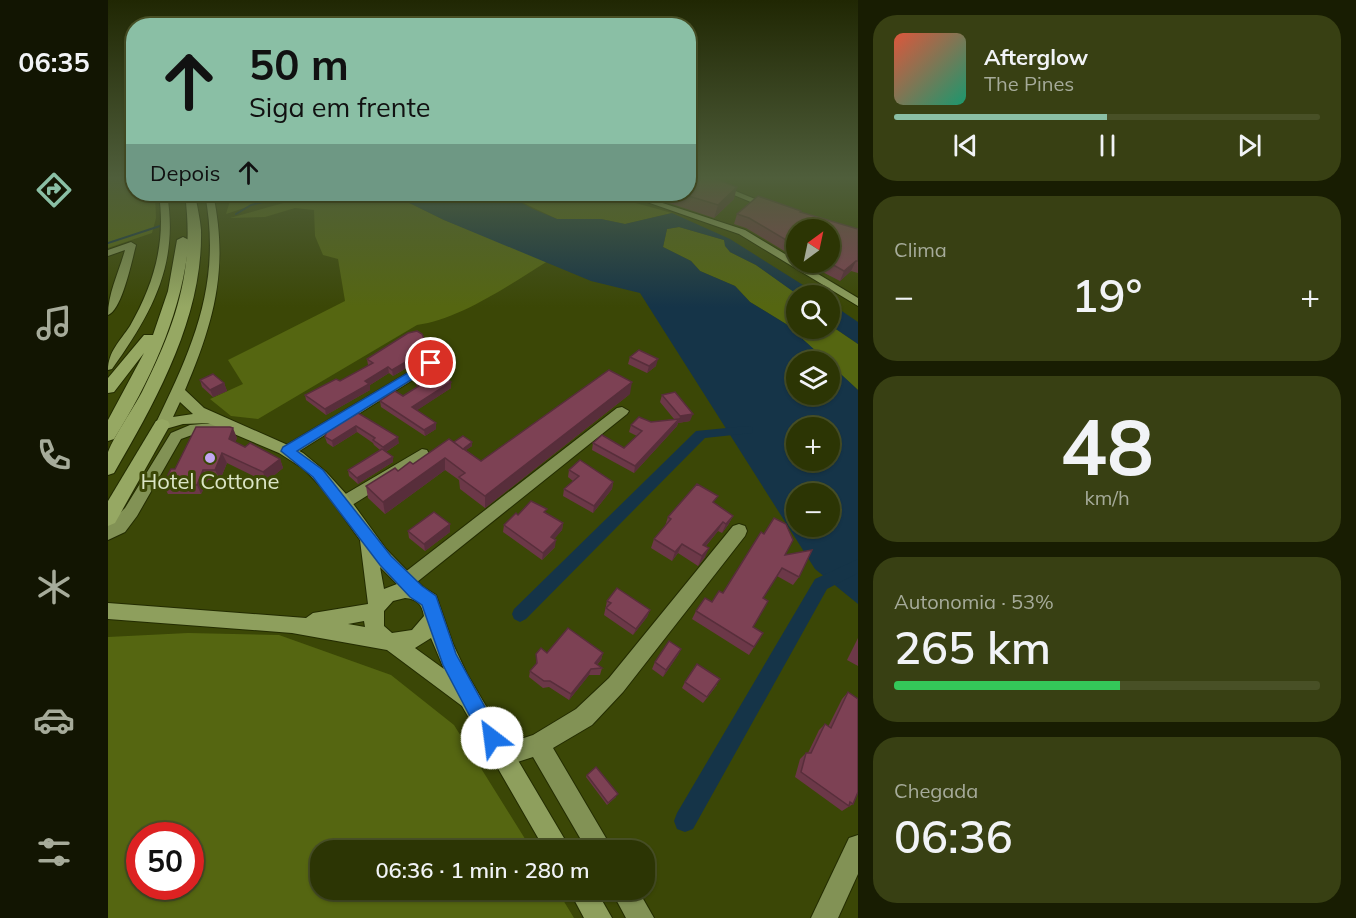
<!DOCTYPE html>
<html lang="pt">
<meta charset="utf-8">
<style>
body{margin:0;font-family:Mulish,sans-serif;background:#384013;color:#f1f3f6;height:100vh;display:flex;flex-direction:column;font-size:22px;white-space:nowrap}
*{box-sizing:border-box;margin:0}
p{font-size:20px;color:#a6ab9a}
.icon{flex:none;width:33px;height:33px;fill:none;stroke:currentColor;stroke-width:2;stroke-linecap:round;stroke-linejoin:round}
.map{position:relative;flex:1;overflow:hidden}
.drawer{display:flex;flex-direction:column;gap:15px;padding:15px;background:#181d02;width:498px}
.drawer>*{flex:none}
.banner{position:absolute;left:18px;top:18px;width:570px;height:183px;border-radius:24px;box-shadow:0 2px 4px #0004,0 0 0 2px #485026;background:#8abfa5;color:#111;overflow:hidden}
.needle{width:39px;rotate:33deg}
.buttons{position:absolute;left:678px;top:219px;display:grid;gap:12px}
.buttons a{display:grid;place-items:center;width:54px;height:54px;border-radius:50%;background:#2c3504;box-shadow:0 2px 4px #0004,0 0 0 2px #485026;font-size:30px}
.speed{position:absolute;left:18px;top:822px;display:flex;gap:12px;font-size:30px;font-weight:700;text-align:center}
.speed>*{display:grid;place-content:center;width:78px;height:78px;border-radius:50%;background:#2c3504;box-shadow:0 2px 4px #0004,0 0 0 2px #485026;line-height:1}
.speed .limit{border:9px solid #d22;background:#fff;color:#111}
.pin{position:absolute;display:grid;place-items:center;width:51px;height:51px;color:#fff;margin:-26px;border:3px solid #fff;border-radius:50%;box-shadow:0 2px 6px #0007}
.me{position:absolute;width:66px;margin:-33px;rotate:330deg;stroke-linejoin:round;filter:drop-shadow(0 0 4px #0008)}
.turn{display:flex;align-items:center;gap:21px;height:126px;padding:0 24px;font-size:27px}
.turn .icon{width:78px;height:78px;stroke-width:2.5}
.turn b{display:block;font-size:42px;line-height:51px}
.then{display:flex;align-items:center;height:57px;padding:0 24px;background:#0003;gap:12px;font-size:22px}
.big{font-size:45px;font-weight:600;line-height:1.1}
.drawer .card{flex:1;display:flex;flex-direction:column;justify-content:center;gap:9px;min-width:0;padding:0 21px;border-radius:24px;background:#384013}
.drawer .dial{align-items:center;gap:0}
.dial b{font-size:78px;line-height:1}
.song{display:flex;align-items:center;gap:18px}
.cover{width:72px;height:72px;border-radius:9px;background:linear-gradient(135deg,hsl(10 70% 55%),hsl(160 70% 35%))}
.played{height:6px;border-radius:3px;background:linear-gradient(90deg,#8abfa5 50%,#485026 50%)}
.keys{display:flex;justify-content:space-around;direction:ltr}
.heat{display:flex;justify-content:space-between;align-items:center;font-size:33px;direction:ltr}
.charge{height:9px;border-radius:4px;background:linear-gradient(90deg,#34c759 53%,#485026 0)}
.trip{position:absolute;left:202px;top:840px;width:345px;height:60px;border-radius:24px;background:#2c3504;box-shadow:0 2px 4px #0004,0 0 0 2px #485026;font-weight:600;line-height:60px;text-align:center}
main{display:flex;flex:1;min-height:0}
.menu{display:flex;flex-direction:column;width:108px;justify-content:space-around;align-items:center;background:#121502;color:#a6ab9a}
.menu .icon{width:42px;height:42px}
.menu .on{color:#8abfa5}
.menu b{font-size:27px;color:#f1f3f6}
.map>svg:first-child{display:block}
.green{fill:#561;fill-rule:evenodd}
.water{fill:#153448;fill-rule:evenodd}
.lines{fill:none;stroke-linecap:round;stroke-linejoin:round}
.stream{stroke:#153448;stroke-width:2}
.canal{fill:#153448;fill-rule:evenodd}
.minor-casing{stroke:#232c00;stroke-width:2}
.major-casing{stroke:#232c00;stroke-width:2}
.highway-casing{stroke:#232c00;stroke-width:2}
.minor{fill:#829255;fill-rule:evenodd}
.major{fill:#8e9f5d;fill-rule:evenodd}
.highway{fill:#96a863;fill-rule:evenodd}
.wall{fill:#6c3848}
.shaded-wall{fill:#582e3b}
.building{fill:#7d4154;stroke:#582e3b;stroke-width:1.5}
.route{fill:#1a73e8;stroke:#114b97;stroke-width:1.5}
.poi-dot{fill:#c3a7f2;stroke:#3b4706;stroke-width:2}
.labels{text-anchor:middle;dominant-baseline:central;stroke-width:6;stroke-linejoin:round;paint-order:stroke}
.poi-label{font-size:22px;fill:#dbe5c6;stroke:#3b4706}
</style>
<main>
<nav class="menu">
<b>06:35</b>
<svg class="icon on" aria-label="directions" viewBox="0 0 24 24"><path d="M12 3l9 9-9 9-9-9zM9 14v-3h6M13 9l2 2-2 2"/></svg>
<svg class="icon" aria-label="music" viewBox="0 0 24 24"><path d="M9 18V5l10-2v13"/><circle cx="6" cy="18" r="3"/><circle cx="16" cy="16" r="3"/></svg>
<svg class="icon" aria-label="phone" viewBox="0 0 24 24"><path d="M5 4h4l2 5-3 2q2 4 5 5l2-3 5 2v4C11 20 4 13 5 4z"/></svg>
<svg class="icon" aria-label="climate" viewBox="0 0 24 24"><path d="M12 3v18M4 7l16 10M4 17L20 7"/></svg>
<svg class="icon" aria-label="car" viewBox="0 0 24 24"><path d="M5 17H2v-5l4-1 3-4h7l3 4 3 1v5h-3M9 17h6M6 11h13"/><circle cx="7" cy="17" r="2"/><circle cx="17" cy="17" r="2"/></svg>
<svg class="icon" aria-label="filters" viewBox="0 0 24 24"><path d="M4 7h16M4 17h16"/><circle cx="9" cy="7" r="2"/><circle cx="15" cy="17" r="2"/></svg>
</nav>
<div class="map">
<svg width="750" height="918" viewBox="0 0 750 918">
<rect width="100%" height="100%" fill="#3b4706"/>
<g class="green">
<polygon points="25,178 26,194 47,194 48,218 44,233 0,248 0,179"/>
<polygon points="124,194 178,194 118,214"/>
<path d="M207,194h76l53,26 104,41c-37,23 -89,59 -131,64l-159,94 -27,-3 -21,-17 33,-15 -15,-24 117,-59 -7,-42 -15,-4 -8,-19 -1,-26 -19,-2 -30,9 -35,1z"/>
<polygon points="397,194 495,194 564,213 517,224 493,219 449,219"/>
<polygon points="571,227 616,240 622,252 648,265 685,291 690,295 688,328 722,328 722,325 750,344 750,390 678,324 642,302 627,286 592,271 583,261 555,247 559,229"/>
<path d="M80,633l91,2 112,40 63,50 78,125h-211v40h236l17,28h-466v-281zM32,836h50v50h-50z"/>
</g>
<g class="water">
<path d="M283,194h114l28,15 24,10h44l24,5 47,-11 58,26 89,56h-21l-42,-30 -26,-13 -5,-6 -1,-6 -45,-13 -12,2 -4,18 28,14 9,10 35,15 15,16 36,22 41,37 -31,1v32h34v-30l28,26v214l-43,-35 -175,-276 -49,-12 -147,-61zM688,428h34v32h-34zM688,494h34v32h-34z"/>
<polygon points="722,303 750,322 750,344 722,325"/>
</g>
<g class="lines">
<g class="stream">
<polyline points="128,214 143,205 186,194"/>
<polyline points="0,243 52,226"/>
</g>
<g class="canal">
<polygon points="639,426 644,427 645,430 644,433 597,438 418,619 412,622 406,619 404,614 406,609 588,431"/>
<polygon points="750,559 750,573 719,589 585,829 577,832 569,829 566,821 569,813 707,579"/>
</g>
<defs>
<g id="minor">
<path d="M23,242l5,3c-4,15 -14,65 -28,70 0,-22 11,-43 17,-65l-17,6v-6z"/>
<polygon points="323,359 327,360 329,363 327,366 185,455 175,455 173,451 175,447"/>
<polygon points="514,407 521,411 519,414 304,586 298,589 292,586 289,581 292,576 509,408"/>
<polygon points="105,423 110,425 112,428 110,431 84,435 73,439 29,516 17,532 0,540 0,525 17,508 63,433 82,425"/>
<polygon points="314,449 319,450 321,454 319,458 241,507 229,507 227,503 229,499"/>
<polygon points="631,524 637,526 639,531 637,536 515,692 484,725 445,748 505,850 479,850 425,757 394,767 386,764 383,756 386,748 425,735 468,709 501,678 625,526"/>
<polygon points="750,835 750,874 730,918 703,918 741,838"/>
<polygon points="503,890 530,890 546,918 518,918"/>
</g>
<g id="major">
<polygon points="585,178 596,178 669,208 662,210"/>
<path d="M51,194h8c12,70 -15,119 -55,175l-4,1c0,-18 12,-29 22,-44 24,-42 36,-83 29,-132z"/>
<path d="M97,194h8c16,74 1,128 -28,196l19,18 86,38 13,7 23,19 20,22 40,55 37,38 13,8 17,49 14,30 104,176h-26l-83,-144 -75,-56 -95,-17 -184,-14v-16l198,15 7,-5 55,-9 -8,-64 -35,-49 -21,-22 -25,-16 -71,-30 -25,1 -21,6 -7,-5c38,-78 67,-142 50,-231zM72,402l13,12 -20,3zM272,567l17,17 -13,5zM297,598c12,1 17,6 19,18l-12,14 -20,3 -8,-7v-15l9,-10zM256,621l1,6 -17,-3zM323,638l13,31 -29,-21z"/>
<polygon points="516,194 527,194 637,230 750,298 750,306 631,234"/>
<polygon points="461,890 488,890 504,918 476,918"/>
</g>
<g id="highway">
<path d="M77,194h10c2,12 5,24 6,36 2,87 -44,169 -87,243l-6,2c0,-7 0,-17 0,-23 6,-16 25,-43 34,-60 34,-68 53,-122 43,-198z"/>
<path d="M75,237l6,3c-7,72 -37,138 -75,199l-6,2v-21l36,-67 -30,39 -6,1v-15l36,-43h9l15,-44 9,-51z"/>
<polygon points="54,419 60,421 62,425 7,523 0,526 0,501 48,421"/>
</g>
</defs>
<use href="#minor" class="minor-casing"/>
<use href="#major" class="major-casing"/>
<use href="#highway" class="highway-casing"/>
<use href="#minor" class="minor"/>
<use href="#major" class="major"/>
<use href="#highway" class="highway"/>
</g>
<g class="wall">
<polygon points="546,194 580,194 626,199 606,218 546,198"/>
<polygon points="693,213 750,229 750,273 743,271 732,281 695,262 722,262 688,230 688,258 638,228 626,224 629,214"/>
<polygon points="321,355 285,376 281,373 262,385 262,390 218,415 198,400 197,395 232,381 261,365 260,365 259,359"/>
<polygon points="522,357 548,366 539,373 520,364"/>
<polygon points="307,379 343,388 309,410 328,423 328,429 317,436 273,407 272,401 295,396 310,386 308,385"/>
<polygon points="92,380 116,383 119,391 105,397 94,387"/>
<polygon points="522,394 377,508 352,489 351,480 337,470 277,514 260,498 258,486 305,464 346,442 364,442 364,446 358,450 373,461"/>
<polygon points="554,395 582,421 570,423 569,426 526,473 484,450 485,443 516,448 529,436 521,432 523,425 566,419 552,402"/>
<polygon points="250,413 291,443 278,452 285,462 250,484 241,476 240,470 272,450 266,445 265,443 249,432 225,447 219,443 217,437"/>
<polygon points="129,438 127,442 137,447 172,459 175,468 158,482 119,463 112,480 100,480 93,494 60,494 55,485"/>
<polygon points="461,470 505,482 504,489 485,513 455,496 456,489 465,481 460,477"/>
<polygon points="607,503 625,516 620,525 614,533 610,531 598,546 597,557 590,566 570,553 564,561 543,548 546,539 557,526 560,517"/>
<polygon points="438,513 455,523 454,530 446,539 447,547 434,560 395,532 396,525 410,515"/>
<polygon points="300,531 342,532 317,551 301,538"/>
<polygon points="677,555 691,577 685,585 669,576 655,598 645,627 655,633 641,655 584,619 588,611 604,602 615,593"/>
<polygon points="499,601 542,610 539,617 525,635 496,615"/>
<polygon points="750,638 750,666 739,660"/>
<polygon points="573,649 570,655 555,677 544,669 547,662"/>
<polygon points="439,653 495,653 493,660 489,665 494,668 492,675 481,675 461,700 441,687 435,688 421,677 422,671 428,665 428,654"/>
<polygon points="577,682 609,685 595,703 574,688"/>
<polygon points="740,692 745,804 734,811 687,777 692,759 698,753 700,753 711,730 717,724 720,727 734,699"/>
<polygon points="479,775 508,797 499,805 478,777"/>
</g>
<g class="shaded-wall">
<polygon points="629,187 626,199 606,218 610,205"/>
<polygon points="748,261 743,271 732,281 736,271"/>
<polygon points="320,349 321,355 285,376 284,370"/>
<polygon points="550,359 548,366 539,373 541,366"/>
<polygon points="280,367 281,373 262,385 262,390 218,415 217,409 257,381"/>
<polygon points="343,382 343,388 305,413 304,407"/>
<polygon points="524,382 522,394 377,508 377,496"/>
<polygon points="116,383 119,391 105,397 102,390"/>
<polygon points="585,414 582,421 570,423 569,426 526,473 527,466 571,420 572,416"/>
<polygon points="328,423 328,429 317,436 316,430"/>
<polygon points="248,426 249,432 225,447 224,441"/>
<polygon points="125,428 129,438 125,448 121,439"/>
<polygon points="290,437 291,443 276,453 275,447"/>
<polygon points="364,442 364,446 354,453 354,449"/>
<polygon points="114,453 119,463 112,480 107,470"/>
<polygon points="285,457 285,462 250,484 249,478"/>
<polygon points="337,458 337,470 277,514 275,502"/>
<polygon points="172,459 175,468 158,482 155,472"/>
<polygon points="95,470 100,480 93,494 89,485"/>
<polygon points="505,482 504,489 485,513 486,506"/>
<polygon points="625,516 620,525 614,533 618,524"/>
<polygon points="615,522 610,531 591,554 595,545"/>
<polygon points="455,523 454,530 442,544 443,537"/>
<polygon points="342,524 342,532 317,551 316,544"/>
<polygon points="448,540 447,547 434,560 435,553"/>
<polygon points="574,544 570,553 564,561 567,552"/>
<polygon points="601,548 597,557 590,566 594,556"/>
<polygon points="542,610 539,617 525,635 528,629"/>
<polygon points="573,649 570,655 555,677 558,670"/>
<polygon points="495,653 493,660 485,669 487,663"/>
<polygon points="483,669 481,675 461,700 463,694"/>
</g>
<g class="building">
<polygon points="580,178 606,178 629,187 610,205 574,194 580,194"/>
<polygon points="650,196 693,211 692,212 750,229 750,261 748,261 736,271 720,262 722,262 722,230 688,230 688,246 641,218 629,214"/>
<polygon points="309,331 314,334 320,349 284,370 280,367 257,381 261,384 217,409 197,395 228,379 232,381 265,363 259,359 300,333"/>
<polygon points="531,350 550,359 541,366 522,357"/>
<polygon points="327,366 343,382 304,407 328,423 316,430 272,401 287,391 295,396 314,384 307,379"/>
<polygon points="501,370 524,382 377,496 351,477 357,473 337,458 275,502 258,486 287,468 290,471 302,462 305,464 341,439 373,461"/>
<polygon points="105,374 116,383 102,390 92,380"/>
<polygon points="567,392 585,414 572,416 554,395"/>
<polygon points="250,413 290,437 275,447 265,440 267,438 248,426 224,441 217,437 219,430"/>
<polygon points="531,417 543,422 571,419 527,466 485,443 494,435 516,448 534,431 523,425"/>
<polygon points="88,427 122,427 125,428 121,439 137,447 142,443 172,459 155,472 114,453 107,470 95,470 89,485 55,485 63,469 67,469"/>
<polygon points="355,436 364,442 355,449 346,442"/>
<polygon points="274,449 285,457 249,478 240,470"/>
<polygon points="472,460 505,482 486,506 456,489 471,476 461,470"/>
<polygon points="589,484 610,496 605,502 625,516 618,524 615,522 595,545 601,548 594,556 574,544 567,552 546,539 563,519 560,517"/>
<polygon points="423,501 439,509 436,512 455,523 443,537 448,540 435,553 396,525 408,513 410,515"/>
<polygon points="326,512 342,524 316,544 300,531"/>
<polygon points="666,518 678,524 685,540 677,555 704,550 691,577 674,568 655,598 660,601 645,627 655,633 646,647 588,611 597,598 604,602 611,591 615,593 653,532 656,534"/>
<polygon points="509,588 542,610 528,629 498,608 503,603 499,601"/>
<polygon points="460,628 495,653 487,663 494,668 483,669 463,694 442,681 436,681 422,671 429,663 428,654 433,648 439,653"/>
<polygon points="561,641 573,649 558,670 547,662"/>
<polygon points="589,664 612,679 599,697 577,682"/>
<polygon points="740,692 750,699 750,792 745,804 742,802 741,806 693,772 698,753 703,753 717,724 723,728"/>
<polygon points="488,767 510,794 500,803 479,775"/>
</g>
<linearGradient id="sky" x2="0" y2="1"><stop stop-color="#202703"/><stop offset="0.58" stop-color="#4f5e3b"/><stop offset="1" stop-color="#4f5e3b" stop-opacity="0"/></linearGradient>
<rect width="750" height="307" fill="url(#sky)"/>
<polygon class="route" points="323,359 327,360 327,365 189,451 215,470 283,556 314,586 328,596 348,654 394,738 391,745 384,748 377,745 335,665 314,605 302,597 272,565 205,477 173,451 175,447"/>
<circle class="poi-dot" cx="102" cy="458" r="6"/>
<g class="labels">
<g class="poi-label">
<text x="102" y="481">Hotel Cottone</text>
</g>
</g>
</svg>
<div class="buttons">
<a><svg class="needle" viewBox="-14 -14 28 28"><path d="M0-13l5 13h-10z" fill="#e53935"/><path d="M0 13l5-13h-10z" fill="#a6ab9a"/></svg></a>
<a><svg class="icon" aria-label="search" viewBox="0 0 24 24"><circle cx="10" cy="10" r="6"/><path d="M15 15l6 6"/></svg></a>
<a><svg class="icon" aria-label="layers" viewBox="0 0 24 24"><path d="M12 4l9 5-9 5-9-5zM3 14l9 5 9-5"/></svg></a>
<a>+</a>
<a>−</a>
</div>
<div class="speed"><div class="limit">50</div></div>
<div class="pin" style="left:323px;top:363px;background:#d93025"><svg class="icon" aria-label="arrive" viewBox="0 0 24 24"><path d="M6 21V4h12l-3 4 3 4H6"/></svg></div>
<svg class="me" style="left:384px;top:738px" viewBox="-20 -20 40 40"><circle r="19" fill="#fff"/><path d="M0-13L10 11 0 6-10 11z" fill="#1a73e8"/></svg>
<div class="trip">06:36 · 1 min · 280 m</div>
<div class="banner">
<div class="turn"><svg class="icon" aria-label="ahead" viewBox="0 0 24 24"><path d="M12 20V5M6 11l6-6 6 6"/></svg><div><b>50 m</b>Siga em frente</div></div>
<div class="then">Depois<svg class="icon" aria-label="ahead" viewBox="0 0 24 24"><path d="M12 20V5M6 11l6-6 6 6"/></svg></div>
</div>
</div>
<section class="drawer">
<div class="card">
<div class="song"><i class="cover"></i><div><b>Afterglow</b><p>The Pines</p></div></div>
<div class="played"></div>
<div class="keys"><svg class="icon" aria-label="previous" viewBox="0 0 24 24"><path d="M18 5L8 12l10 7zM5 5v14"/></svg><svg class="icon" aria-label="pause" viewBox="0 0 24 24"><path d="M8 5v14M16 5v14"/></svg><svg class="icon" aria-label="next" viewBox="0 0 24 24"><path d="M6 5l10 7-10 7zM19 5v14"/></svg></div>
</div>
<div class="card"><p>Clima</p>
<div class="heat"><a>−</a><b class="big">19°</b><a>+</a></div>
</div>
<div class="card dial"><b>48</b><p>km/h</p></div>
<div class="card"><p>Autonomia · 53%</p><b class="big">265 km</b><div class="charge"></div></div>
<div class="card"><p>Chegada</p><b class="big">06:36</b></div>
</section>
</main>
